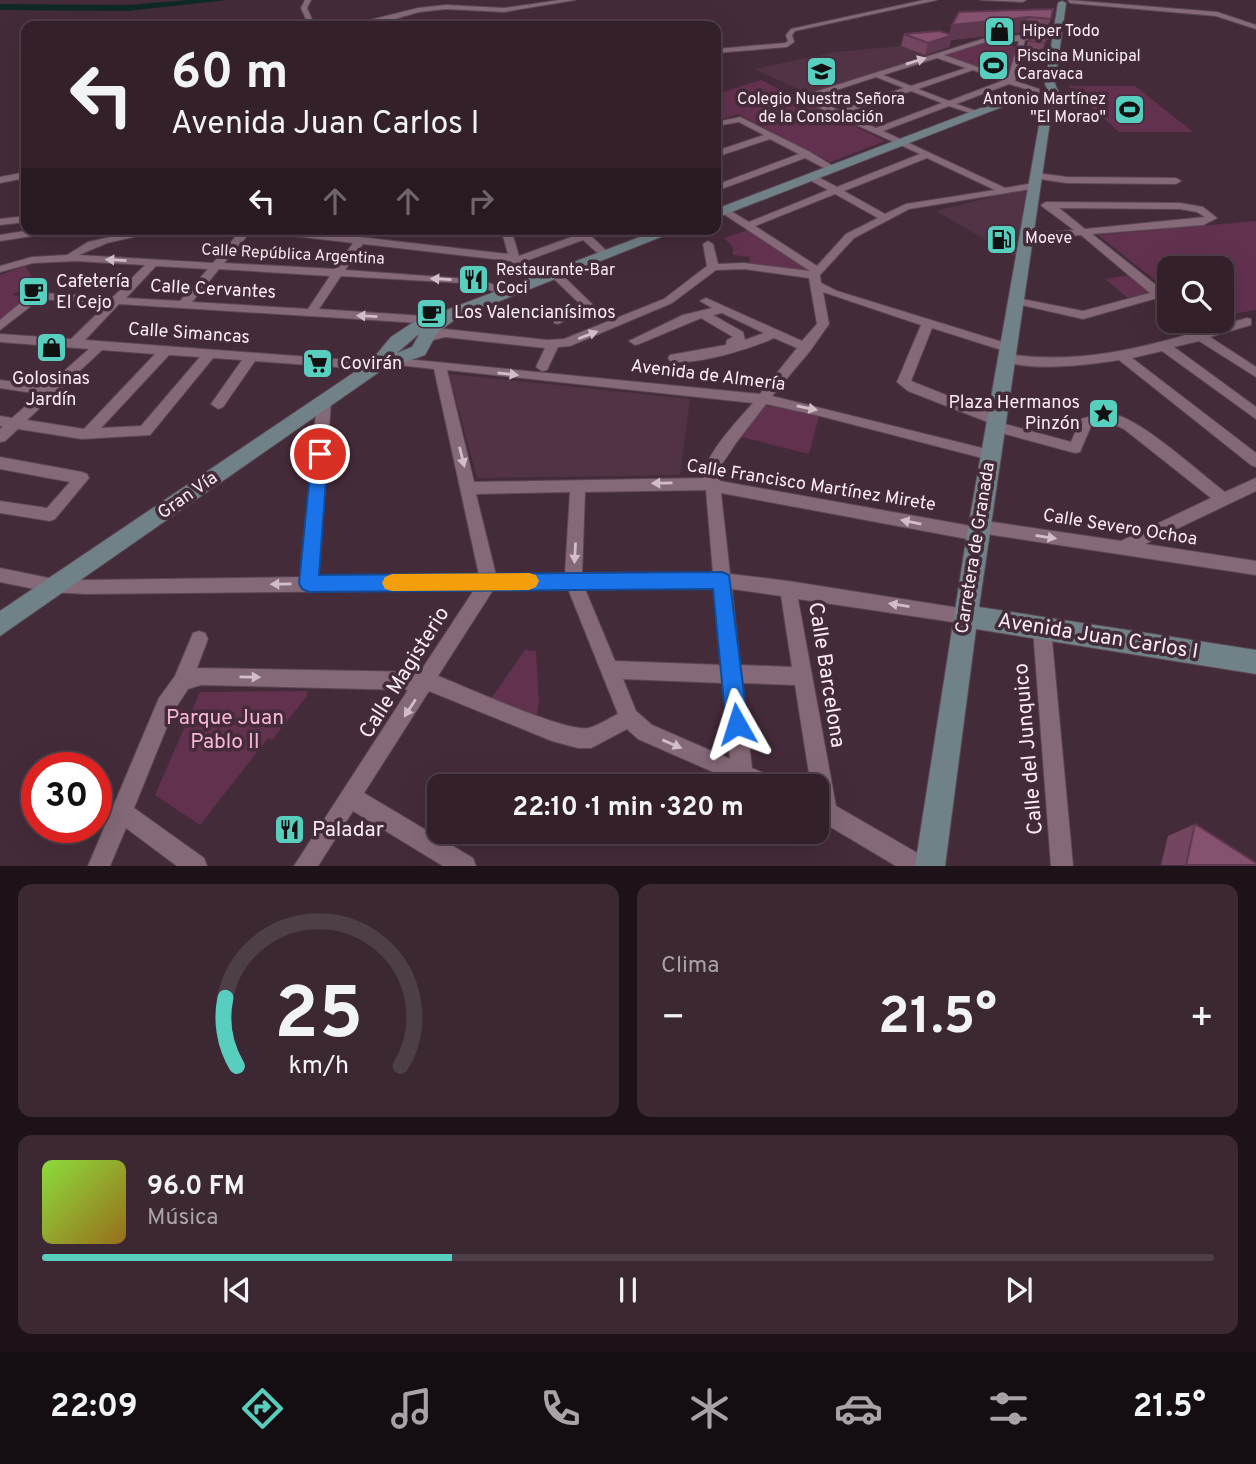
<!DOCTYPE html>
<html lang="es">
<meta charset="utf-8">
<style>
body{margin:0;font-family:Overpass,sans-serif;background:#3b2833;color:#f1f3f6;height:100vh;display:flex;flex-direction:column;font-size:26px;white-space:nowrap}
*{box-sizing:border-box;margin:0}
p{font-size:23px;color:#a9a3a9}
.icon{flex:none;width:38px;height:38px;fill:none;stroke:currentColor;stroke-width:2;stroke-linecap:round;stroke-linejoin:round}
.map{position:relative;height:866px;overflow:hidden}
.side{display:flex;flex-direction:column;gap:18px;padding:18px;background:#1c1218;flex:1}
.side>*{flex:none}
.top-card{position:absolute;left:21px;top:21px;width:700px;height:214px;border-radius:14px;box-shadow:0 7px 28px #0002,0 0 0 2px #4e3e47;background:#33202b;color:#f1f3f6;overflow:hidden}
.fabs{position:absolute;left:1157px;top:256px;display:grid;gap:14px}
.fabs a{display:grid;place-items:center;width:77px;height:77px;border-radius:14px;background:#33202b;box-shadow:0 7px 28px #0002,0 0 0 2px #4e3e47;font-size:35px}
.speed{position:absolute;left:21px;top:752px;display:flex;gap:14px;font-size:35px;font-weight:700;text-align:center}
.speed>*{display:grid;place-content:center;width:91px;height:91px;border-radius:50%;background:#33202b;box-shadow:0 7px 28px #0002,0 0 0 2px #4e3e47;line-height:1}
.speed .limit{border:10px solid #d22;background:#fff;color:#111}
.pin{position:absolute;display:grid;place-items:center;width:60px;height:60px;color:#fff;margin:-30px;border:4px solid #fff;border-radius:50%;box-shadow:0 2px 7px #0007}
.me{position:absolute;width:77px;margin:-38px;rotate:354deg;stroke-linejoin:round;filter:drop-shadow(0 0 5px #0008)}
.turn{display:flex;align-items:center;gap:24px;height:147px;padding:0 35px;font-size:32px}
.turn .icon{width:91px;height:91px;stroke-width:2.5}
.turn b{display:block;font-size:49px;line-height:60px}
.lanes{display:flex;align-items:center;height:66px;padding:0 35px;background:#0003;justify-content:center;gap:35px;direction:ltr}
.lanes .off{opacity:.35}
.big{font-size:52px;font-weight:700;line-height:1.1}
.side .widget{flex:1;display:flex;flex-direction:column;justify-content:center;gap:10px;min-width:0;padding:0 24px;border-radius:14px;background:#3b2833}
.side .dial{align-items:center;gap:0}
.dial svg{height:182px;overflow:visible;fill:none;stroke:#4e3e47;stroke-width:7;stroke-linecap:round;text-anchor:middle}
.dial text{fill:#f1f3f6;stroke:none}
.song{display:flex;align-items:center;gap:21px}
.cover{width:84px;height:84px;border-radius:10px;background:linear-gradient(135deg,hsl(90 70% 55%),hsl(40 70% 35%))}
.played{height:7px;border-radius:4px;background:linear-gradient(90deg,#58cebf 35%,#4e3e47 35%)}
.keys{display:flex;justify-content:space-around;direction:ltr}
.heat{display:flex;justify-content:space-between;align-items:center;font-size:38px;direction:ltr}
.side .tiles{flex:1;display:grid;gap:18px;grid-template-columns:1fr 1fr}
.widget:last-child{grid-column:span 2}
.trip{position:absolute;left:427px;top:774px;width:402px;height:70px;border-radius:14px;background:#33202b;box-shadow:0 7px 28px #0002,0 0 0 2px #4e3e47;font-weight:700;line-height:70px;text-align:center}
.menu{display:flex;height:112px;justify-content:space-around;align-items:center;background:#140d11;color:#a9a3a9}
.menu .icon{width:49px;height:49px}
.menu .selected{color:#58cebf}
.menu b{font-size:32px;color:#f1f3f6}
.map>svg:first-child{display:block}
.built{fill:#523345}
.green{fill:#62314e}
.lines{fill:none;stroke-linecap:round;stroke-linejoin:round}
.river{fill:#0f2a26;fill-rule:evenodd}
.street-casing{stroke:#5b4753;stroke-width:2}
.secondary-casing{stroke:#5b4753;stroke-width:2}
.street{fill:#856978;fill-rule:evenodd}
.secondary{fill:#708187;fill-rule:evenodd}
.wall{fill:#73455f}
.shaded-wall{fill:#5e384e}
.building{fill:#86506f;stroke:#5e384e;stroke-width:2}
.oneway{fill:#d2bec8}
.route{fill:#1a73e8;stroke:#114b97;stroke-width:2}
.slow{fill:#f59e0b}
.labels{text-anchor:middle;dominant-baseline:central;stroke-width:7;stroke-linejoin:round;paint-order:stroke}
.far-poi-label{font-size:16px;fill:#fbebf3;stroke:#442b39;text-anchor:start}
.far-street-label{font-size:16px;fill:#fbebf3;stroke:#442b39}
.poi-label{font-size:18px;fill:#fbebf3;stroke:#442b39;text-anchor:start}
.street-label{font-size:18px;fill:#fbebf3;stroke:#442b39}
.near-street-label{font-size:21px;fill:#fbebf3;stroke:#442b39}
.near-park-label{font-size:21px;fill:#f9b6db;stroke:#442b39}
.near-poi-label{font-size:21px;fill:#fbebf3;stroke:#442b39;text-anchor:start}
</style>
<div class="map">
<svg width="1256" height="866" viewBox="0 0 1256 866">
<rect width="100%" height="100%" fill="#442b39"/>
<g class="built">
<polygon points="901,46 931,57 811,95 754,69 836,52"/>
<polygon points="1020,190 1027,191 1017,258 936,211"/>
<polygon points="449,374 690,399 680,475 477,478"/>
</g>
<g class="green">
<polygon points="989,39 1017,47 1010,79 940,54"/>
<polygon points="761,80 885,141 830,162 738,114 716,121 716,94"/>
<polygon points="1068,86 1135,86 1193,132 1119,132"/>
<polygon points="1256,221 1256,310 1225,315 1222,313 1222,268 1169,268 1169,291 1098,235"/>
<polygon points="748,230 809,270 808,271 749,265 750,257 733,255 733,247 724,238"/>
<polygon points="25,266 35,281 12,295 28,297 0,322 0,275"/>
<polygon points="1130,275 1151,293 1129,299 1105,279"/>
<polygon points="764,405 819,416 809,454 738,436"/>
<polygon points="525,650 536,651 539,702 536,719 490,700"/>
<polygon points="308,691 306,697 272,740 268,738 200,825 155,795 200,692"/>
</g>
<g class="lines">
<polygon class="river" points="188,0 228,0 127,11 0,10 0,4 127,5"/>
<defs>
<g id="street">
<polygon points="305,0 311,0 307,8 315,26 309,26 301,8"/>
<polygon points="560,0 575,0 504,12 446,9 419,12 388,21 346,26 418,8 446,5 504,8"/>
<polygon points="924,0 937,0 795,31 792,35 794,42 787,47 716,53 716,49 785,43 788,41 786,35 791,29"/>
<polygon points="980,0 1026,0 1023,2"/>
<polygon points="1068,0 1217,12 1256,25 1256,29 1216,16 1070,3"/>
<path d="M1023,35l37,3 -35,2 -10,41 24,8v4l-30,-9 -53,20 23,8v4l-30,-10 -66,25 122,57 29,-5 3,1v4l-128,21 -55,29 -34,37 1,8 16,8 175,54 2,3 -6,4 -76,-24 -21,53 90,36v6l70,19 10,-23c11,-3 21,-6 32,-5 28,5 87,59 112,78l31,-14v13l-111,53 111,17v14l-270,-41 -2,5 -6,2 -257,-48 9,81 58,7 184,29 3,6 -3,6 -6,2 -168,-25 38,207 90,52 3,8h-33l-79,-47v-33h-6l-16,-101 -53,-2 10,85 25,11 3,7h-35l-107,-47 -11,-10 -36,19h-13l-26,-7 -123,-50 -65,102 109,65 3,8h-33l-90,-55 -35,55h-24l114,-176 -207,-5 -13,4 -15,23 -39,96 70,50 3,8h-30l-51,-38 -16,38h-22l71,-168 16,-22 18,-43 6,-2 6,2 3,6 -11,29 223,4 54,-82 -388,4 -37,-2 -49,-10v-14l49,10 37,2 215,-3 16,-175 7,-5 7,5 -13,175 161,-2 -45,-206 -45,-5 -4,-1 -2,-3 2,-3 375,37 37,-46 -23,-10c-24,11 -79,28 -104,23l-2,-3 2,-3 56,-10 1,-5 6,-3 -32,-19 -62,26 -4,1 -6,-4 54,-26 29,-7 -12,-7 6,-3 96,43 15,-17 -8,-46 -65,-9 -28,1 -44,33 -102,43 -12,1 -11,23 -5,1 -6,-4 9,-19 -100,-11 -20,5 -4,-1 -4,-8 6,-4 6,4 16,-4 102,11 17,-1 100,-40 43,-33 -4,-22 5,-3 5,3 5,20 26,-1 66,8 -94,-62v-7l33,20 79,-32 -20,-11v-4h6l23,12 83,-33 -118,-54v-4l184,-58zM989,41h30l-11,37 -64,-23zM937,58l29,10 -55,18 -28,-11zM973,70l29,11 -53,20 -31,-12zM876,77l28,11 -66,22 -26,-12zM911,91l31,12 -66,25 -32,-15zM927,158l68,32 -89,14 -21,10 -41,-23zM835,194l43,24 -32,16 -29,32 -62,-40zM823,292l98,33 -24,57 11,9 82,32 -2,3 2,4 85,23 5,-1 11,-26c12,-3 22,-3 33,3l87,69 -90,43 -142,-21 -6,1 -2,5 -251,-45 -2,-11 18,-27 30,-39 54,12 170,44 5,-1 2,-4 -2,-4 -5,-1 -218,-54 38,-45 19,-27zM722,313l42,20 -19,7 -2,-8 -30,-17zM447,370l306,33c-14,16 -51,54 -49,75l-230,4zM706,490l7,83 -131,1 3,-82zM570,492l-5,82 -69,1 -20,-81zM715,587l7,78 -107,-4 -30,-72zM568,589l50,125c-9,4 -20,12 -30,14 -23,4 -122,-41 -150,-52l55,-86zM732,589l49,7 11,71 -52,-2zM623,679l100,4 7,76 -78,-34 -16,-14z"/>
<polygon points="740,117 810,152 838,169 830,171 805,158 716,191 716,185 799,154 770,139 716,157 716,151 764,135 739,122 716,126 716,122"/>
<polygon points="26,172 26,178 0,183 0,177"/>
<polygon points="1036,173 1067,177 1176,178 1181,181 1176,184 1067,183 1033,178 1031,176"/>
<path d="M1046,202l134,1 23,4 14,11 -14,7 -111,9 64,51 7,10 -2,2 -78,22 -66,-15 -6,-3 6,-3 66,13 67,-18 -69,-58 -59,4 -1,-2 5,-3 48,-4 -31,-23 -2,-2zM1059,208l121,1 17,3 8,5 -120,12z"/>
<polygon points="26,216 26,222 0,225 0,219"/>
<polygon points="37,229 63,229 58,232 0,241 0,235"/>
<path d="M146,229h23l-62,14 -28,12 134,8 29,-34h11l-29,34 111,6 18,-26 -93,-11 -5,-3h34l219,25 -7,-25h10l8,27 58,-21 -4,-6h10l3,3 21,-3 -16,7 20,19 -1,2h-8l-19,-17 -60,22 17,21 -6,3 -4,-1 -19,-24 -148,-17 -18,26 138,10 30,14 -6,3 -27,-11 -18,-3 -121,-7 -22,33 120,8v6l-4,1 -316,-20 -34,36 291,22 6,4 -6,4 -121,-9 -32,46 -5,2 -7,-5 31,-44 -29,-2 -63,77 -68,4 -64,-10 -13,12 -5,1v-13l3,-3h-3v-10l12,2 27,-24 -39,-6v-8l47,6 42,-37 -89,-7v-8l71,5 36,-35 -67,-5 -40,31v-10l29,-24 11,-3 73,4 32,-32 -69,-4 -43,2 -33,9v-6l32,-9 35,-2 21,-13zM156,266l52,3 -28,32 -54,-3zM219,269l111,7 -22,33 -116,-7zM102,350l53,4 -71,75 -57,-9zM169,355l31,2 -59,69 -40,2z"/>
<polygon points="555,271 559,272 593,305 558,324 554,323 554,317 580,304 551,276 549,274"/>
<path d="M1247,318l4,1v6l-41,12 46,30v10l-57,-36 -25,6 82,60v12l-94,-68 -30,7 124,95v14l-5,-2 -132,-105c-24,4 -100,14 -118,-2l6,-4c87,13 158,-14 240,-36z"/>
<polygon points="0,457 82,472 87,474 89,478 55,519 50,521 0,513 0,501 47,508 70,482 0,469"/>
<polygon points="1042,621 1048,623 1051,629 1073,866 1051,866 1033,629 1036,623"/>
</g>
<g id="secondary">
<polygon points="1062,1 1066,3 1055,84 1059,93 1054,96 1050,95 1045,84 1058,3"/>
<polygon points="1034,92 1038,93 1038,97 1025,98 716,218 716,209 1020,93"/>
<polygon points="1052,97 1057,100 1052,108 979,607 1256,650 1256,674 976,629 945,866 915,866 967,534 1042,108"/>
<path d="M661,229h20l-224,89 -20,15 -12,22 -43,15 -382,266v-25l371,-250 20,-24 21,-14zM420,333l-8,14 -15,6z"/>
</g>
</defs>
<use href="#street" class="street-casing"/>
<use href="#secondary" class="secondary-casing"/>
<use href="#street" class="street"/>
<use href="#secondary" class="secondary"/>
</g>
<g class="wall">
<polygon points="959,12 1051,19 1046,30 1045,43 1041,56 1024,53 1031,33 1023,32 951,40 949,47 925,55 901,46 904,34 949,34 952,25"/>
<polygon points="1195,824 1256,865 1161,865 1168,836"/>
</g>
<polygon class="shaded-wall" points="1029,17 1023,32 951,40 949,47 925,55 928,43 948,36 952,25"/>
<g class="building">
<polygon points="1053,9 1051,19 1029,17 952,25 959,12"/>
<polygon points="1048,30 1045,43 1029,41 1032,31"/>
<polygon points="939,31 953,35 928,43 904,34"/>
<polygon points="1195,824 1256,863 1256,865 1186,865"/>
</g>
<defs><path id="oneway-solid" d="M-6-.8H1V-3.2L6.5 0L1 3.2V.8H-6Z" transform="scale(1.75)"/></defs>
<g class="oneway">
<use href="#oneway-solid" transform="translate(916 61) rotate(-17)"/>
<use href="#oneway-solid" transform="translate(116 260) rotate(-177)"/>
<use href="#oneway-solid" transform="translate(441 279) rotate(-177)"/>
<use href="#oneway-solid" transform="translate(367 316) rotate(-177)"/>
<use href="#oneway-solid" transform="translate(588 335) rotate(-21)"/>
<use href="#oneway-solid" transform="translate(508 374) rotate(6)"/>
<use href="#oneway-solid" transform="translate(807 408) rotate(11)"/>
<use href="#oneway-solid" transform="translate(462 457) rotate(76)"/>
<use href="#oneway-solid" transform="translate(662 483) rotate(179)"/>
<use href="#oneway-solid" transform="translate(911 522) rotate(-169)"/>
<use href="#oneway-solid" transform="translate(1046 537) rotate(9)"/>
<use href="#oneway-solid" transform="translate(575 553) rotate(93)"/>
<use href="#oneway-solid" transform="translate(281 584) rotate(179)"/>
<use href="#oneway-solid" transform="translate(899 605) rotate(-171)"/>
<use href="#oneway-solid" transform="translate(250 677) rotate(1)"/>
<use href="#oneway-solid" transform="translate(410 708) rotate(123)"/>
<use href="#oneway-solid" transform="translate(672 744) rotate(23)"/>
</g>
<polygon class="route" points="320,448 328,454 319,575 722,572 729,575 748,724 745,732 737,735 729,732 726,724 713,589 309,592 302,589 299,583 312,454"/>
<polygon class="slow" points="529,573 536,575 539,581 536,587 529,590 392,591 385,589 382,583 385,577 392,574"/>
<defs>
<symbol id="shop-square" viewBox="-11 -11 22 22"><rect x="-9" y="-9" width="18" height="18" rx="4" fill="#58cebf" stroke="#442b39"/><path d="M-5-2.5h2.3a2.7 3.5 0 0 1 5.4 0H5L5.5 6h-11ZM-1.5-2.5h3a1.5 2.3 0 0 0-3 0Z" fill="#111"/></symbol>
<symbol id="stadium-square" viewBox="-11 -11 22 22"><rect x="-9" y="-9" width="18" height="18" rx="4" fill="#58cebf" stroke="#442b39"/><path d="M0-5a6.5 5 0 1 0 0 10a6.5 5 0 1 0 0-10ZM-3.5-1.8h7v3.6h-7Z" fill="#111"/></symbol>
<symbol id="school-square" viewBox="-11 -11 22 22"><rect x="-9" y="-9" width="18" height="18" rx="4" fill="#58cebf" stroke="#442b39"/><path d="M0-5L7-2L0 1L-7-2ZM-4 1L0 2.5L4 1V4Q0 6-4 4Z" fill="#111"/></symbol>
<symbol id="fuel-square" viewBox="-11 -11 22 22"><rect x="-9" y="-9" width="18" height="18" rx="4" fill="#58cebf" stroke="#442b39"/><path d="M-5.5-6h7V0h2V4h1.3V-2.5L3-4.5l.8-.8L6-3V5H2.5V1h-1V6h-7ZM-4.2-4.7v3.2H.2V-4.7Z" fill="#111"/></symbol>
<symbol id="restaurant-square" viewBox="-11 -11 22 22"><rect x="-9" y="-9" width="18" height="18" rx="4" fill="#58cebf" stroke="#442b39"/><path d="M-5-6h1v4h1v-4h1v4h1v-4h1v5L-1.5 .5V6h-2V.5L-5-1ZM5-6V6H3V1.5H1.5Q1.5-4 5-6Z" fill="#111"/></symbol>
<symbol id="cafe-square" viewBox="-11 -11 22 22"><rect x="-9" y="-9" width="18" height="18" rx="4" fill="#58cebf" stroke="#442b39"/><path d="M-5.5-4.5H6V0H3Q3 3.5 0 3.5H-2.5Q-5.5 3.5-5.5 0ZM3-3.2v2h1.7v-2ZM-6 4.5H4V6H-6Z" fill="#111"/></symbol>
<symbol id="supermarket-square" viewBox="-11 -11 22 22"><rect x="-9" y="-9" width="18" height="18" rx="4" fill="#58cebf" stroke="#442b39"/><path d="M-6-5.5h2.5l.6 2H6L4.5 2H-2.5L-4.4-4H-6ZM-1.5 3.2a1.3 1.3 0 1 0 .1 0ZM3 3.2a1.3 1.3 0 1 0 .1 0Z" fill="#111"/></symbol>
<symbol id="sight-square" viewBox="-11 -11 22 22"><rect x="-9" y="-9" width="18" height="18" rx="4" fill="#58cebf" stroke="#442b39"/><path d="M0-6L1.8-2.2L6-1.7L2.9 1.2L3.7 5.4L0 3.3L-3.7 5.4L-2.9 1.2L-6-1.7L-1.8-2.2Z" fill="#111"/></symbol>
</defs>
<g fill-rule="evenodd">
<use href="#shop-square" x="982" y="14" width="35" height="35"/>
<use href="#stadium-square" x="976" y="48" width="35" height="35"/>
<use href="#school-square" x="804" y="54" width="35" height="35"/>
<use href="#stadium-square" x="1112" y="92" width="35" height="35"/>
<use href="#fuel-square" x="984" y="222" width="35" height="35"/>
<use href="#restaurant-square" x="456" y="262" width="35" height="35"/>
<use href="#cafe-square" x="16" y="274" width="35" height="35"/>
<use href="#cafe-square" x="414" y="296" width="35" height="35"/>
<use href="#shop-square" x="34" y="330" width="35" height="35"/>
<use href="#supermarket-square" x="300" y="346" width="35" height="35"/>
<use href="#sight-square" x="1086" y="396" width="35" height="35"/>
<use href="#restaurant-square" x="272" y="812" width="35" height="35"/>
</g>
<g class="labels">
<g class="far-poi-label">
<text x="1022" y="32">Hiper Todo</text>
<text x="1017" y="57">Piscina Municipal<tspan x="1017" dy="18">Caravaca</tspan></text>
<text x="821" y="100" text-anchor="middle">Colegio Nuestra Señora<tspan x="821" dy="18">de la Consolación</tspan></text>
<text x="1106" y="100" text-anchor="end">Antonio Martínez<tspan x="1106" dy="18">"El Morao"</tspan></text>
<text x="1025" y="239">Moeve</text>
<text x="496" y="271">Restaurante-Bar<tspan x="496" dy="18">Coci</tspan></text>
</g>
<g class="far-street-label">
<text transform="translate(293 255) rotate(3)">Calle República Argentina</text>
</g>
<g class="poi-label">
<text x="56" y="282">Cafetería<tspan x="56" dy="21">El Cejo</tspan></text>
<text x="454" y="313">Los Valencianísimos</text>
<text x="340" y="364">Covirán</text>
<text x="51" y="379" text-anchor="middle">Golosinas<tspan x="51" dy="21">Jardín</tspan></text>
<text x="1080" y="403" text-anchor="end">Plaza Hermanos<tspan x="1080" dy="21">Pinzón</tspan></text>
</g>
<g class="street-label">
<text transform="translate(213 290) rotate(3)">Calle Cervantes</text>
<text transform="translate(189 334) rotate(4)">Calle Simancas</text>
<text transform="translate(708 376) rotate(7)">Avenida de Almería</text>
<text transform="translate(811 486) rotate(9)">Calle Francisco Martínez Mirete</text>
<text transform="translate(188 496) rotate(-35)">Gran Vía</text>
<text transform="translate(1120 528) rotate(9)">Calle Severo Ochoa</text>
<text transform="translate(976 548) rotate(-81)">Carretera de Granada</text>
</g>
<g class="near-street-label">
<text transform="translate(1098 637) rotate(9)">Avenida Juan Carlos I</text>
<text transform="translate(405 673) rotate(-58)">Calle Magisterio</text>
<text transform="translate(826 675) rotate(81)">Calle Barcelona</text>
<text transform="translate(1029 749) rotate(-95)">Calle del Junquico</text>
</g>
<g class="near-park-label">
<text x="225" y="718">Parque Juan<tspan x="225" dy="24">Pablo II</tspan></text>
</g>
<g class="near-poi-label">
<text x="312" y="830">Paladar</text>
</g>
</g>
</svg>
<div class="fabs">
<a><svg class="icon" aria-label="search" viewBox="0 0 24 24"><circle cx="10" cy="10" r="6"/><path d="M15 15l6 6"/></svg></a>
</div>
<div class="speed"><div class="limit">30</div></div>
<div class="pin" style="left:320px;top:454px;background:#d93025"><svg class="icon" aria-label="arrive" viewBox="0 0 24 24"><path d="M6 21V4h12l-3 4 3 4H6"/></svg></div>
<svg class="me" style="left:737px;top:724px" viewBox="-20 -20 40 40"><path d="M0-17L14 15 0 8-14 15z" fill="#1a73e8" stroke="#fff" stroke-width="4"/></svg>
<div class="trip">22:10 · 1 min · 320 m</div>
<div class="top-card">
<div class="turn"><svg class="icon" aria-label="left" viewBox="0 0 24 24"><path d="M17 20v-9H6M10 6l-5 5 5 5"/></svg><div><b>60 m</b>Avenida Juan Carlos I</div></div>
<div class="lanes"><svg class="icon" aria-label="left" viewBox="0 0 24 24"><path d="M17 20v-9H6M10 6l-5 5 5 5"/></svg><svg class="icon off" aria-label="ahead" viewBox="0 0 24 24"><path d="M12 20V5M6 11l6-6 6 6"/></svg><svg class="icon off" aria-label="ahead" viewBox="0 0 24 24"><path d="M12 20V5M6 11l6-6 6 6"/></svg><svg class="icon off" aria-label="right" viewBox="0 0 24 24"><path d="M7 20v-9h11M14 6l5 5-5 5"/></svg></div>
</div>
</div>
<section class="side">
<div class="tiles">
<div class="widget dial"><svg viewBox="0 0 100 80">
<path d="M14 69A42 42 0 1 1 86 69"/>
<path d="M14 69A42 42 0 0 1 9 39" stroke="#58cebf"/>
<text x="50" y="56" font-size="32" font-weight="700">25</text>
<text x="50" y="72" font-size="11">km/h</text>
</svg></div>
<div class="widget"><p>Clima</p>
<div class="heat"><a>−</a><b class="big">21.5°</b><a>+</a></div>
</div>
<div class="widget">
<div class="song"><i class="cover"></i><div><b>96.0 FM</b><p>Música</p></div></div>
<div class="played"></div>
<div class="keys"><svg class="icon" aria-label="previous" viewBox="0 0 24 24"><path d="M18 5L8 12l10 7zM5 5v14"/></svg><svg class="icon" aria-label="pause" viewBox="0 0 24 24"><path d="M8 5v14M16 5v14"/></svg><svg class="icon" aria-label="next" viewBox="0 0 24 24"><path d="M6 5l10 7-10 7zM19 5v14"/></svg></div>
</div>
</div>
</section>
<nav class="menu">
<b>22:09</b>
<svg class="icon selected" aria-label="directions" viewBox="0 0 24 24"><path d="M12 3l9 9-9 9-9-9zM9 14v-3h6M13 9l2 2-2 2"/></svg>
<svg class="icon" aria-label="music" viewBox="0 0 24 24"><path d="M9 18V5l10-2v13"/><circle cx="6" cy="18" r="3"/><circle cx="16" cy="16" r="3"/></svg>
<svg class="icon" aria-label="phone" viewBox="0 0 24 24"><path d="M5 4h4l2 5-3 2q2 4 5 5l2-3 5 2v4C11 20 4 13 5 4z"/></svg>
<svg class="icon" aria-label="climate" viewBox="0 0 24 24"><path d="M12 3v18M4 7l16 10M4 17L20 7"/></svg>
<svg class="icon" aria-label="car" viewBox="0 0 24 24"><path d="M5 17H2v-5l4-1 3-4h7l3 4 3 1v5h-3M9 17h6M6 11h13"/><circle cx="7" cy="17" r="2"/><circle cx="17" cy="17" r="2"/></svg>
<svg class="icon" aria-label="filters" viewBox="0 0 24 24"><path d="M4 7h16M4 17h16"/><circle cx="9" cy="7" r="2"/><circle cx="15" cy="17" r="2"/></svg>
<b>21.5°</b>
</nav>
